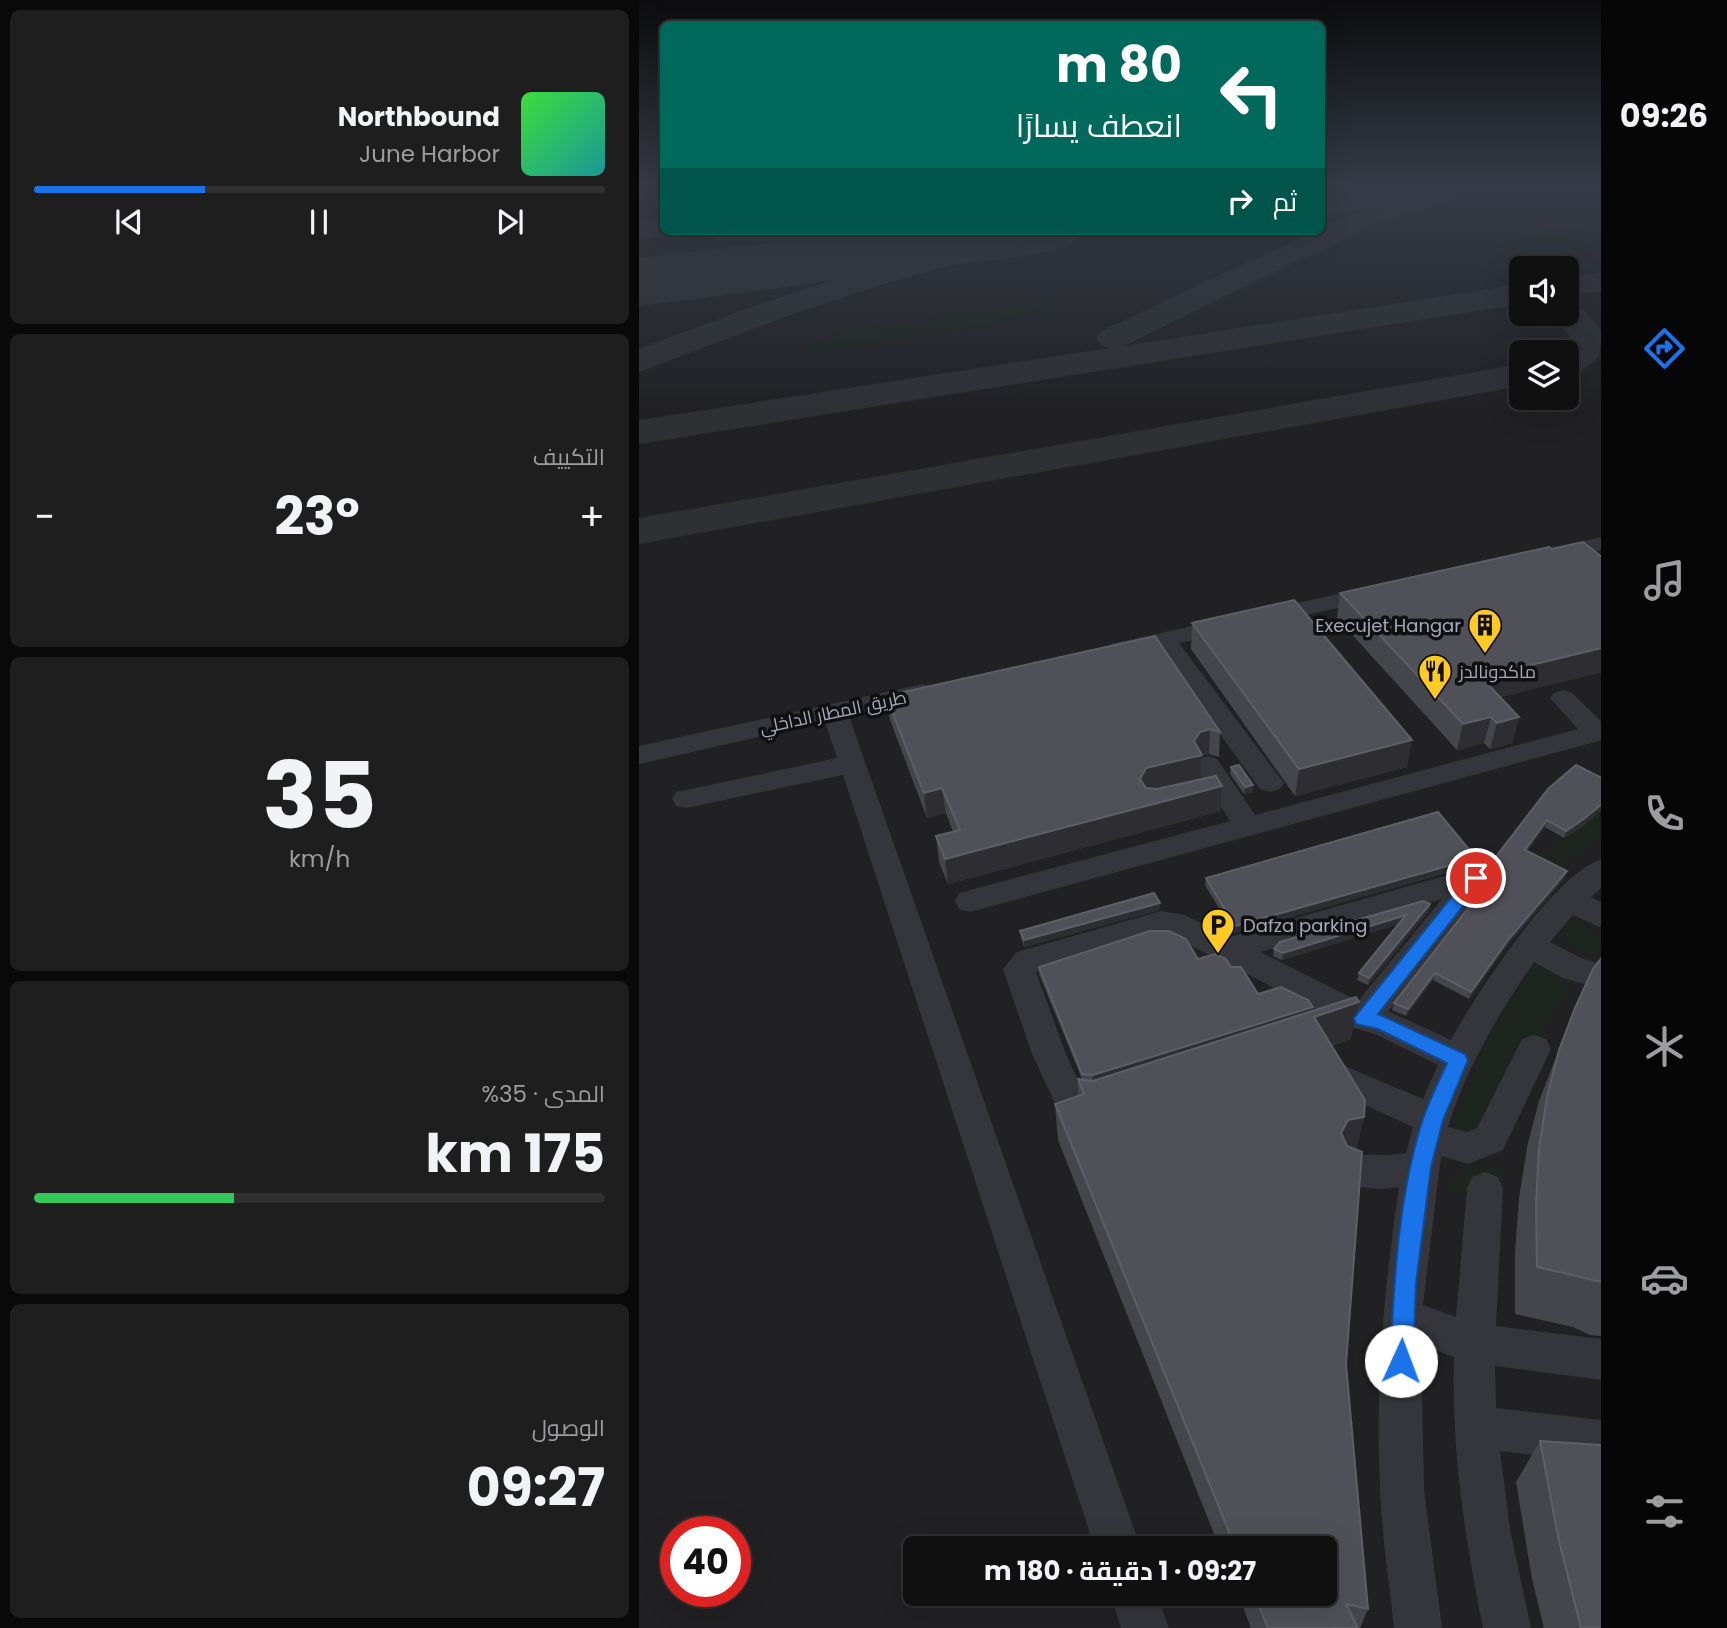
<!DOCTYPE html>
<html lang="ar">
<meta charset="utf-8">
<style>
body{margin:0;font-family:Poppins,Cairo,sans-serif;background:#1e1e1f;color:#f1f3f6;direction:rtl;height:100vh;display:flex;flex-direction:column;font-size:26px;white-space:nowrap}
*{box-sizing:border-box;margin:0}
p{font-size:23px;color:#9c9d9f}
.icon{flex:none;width:38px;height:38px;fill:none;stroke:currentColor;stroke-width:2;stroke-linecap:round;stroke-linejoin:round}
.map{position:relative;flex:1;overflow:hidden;direction:ltr}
.panel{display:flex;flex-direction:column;gap:10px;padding:10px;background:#090909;width:639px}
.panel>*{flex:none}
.top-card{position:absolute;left:21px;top:21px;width:665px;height:214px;border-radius:10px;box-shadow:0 7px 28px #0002,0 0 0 2px #303031;direction:rtl;background:#00695c;color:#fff;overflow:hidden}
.fabs{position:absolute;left:870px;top:256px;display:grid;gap:14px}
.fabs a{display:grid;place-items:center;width:70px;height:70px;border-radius:10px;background:#101011;box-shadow:0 7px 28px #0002,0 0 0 2px #303031;font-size:35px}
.speed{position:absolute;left:21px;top:1516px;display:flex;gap:14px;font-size:35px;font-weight:700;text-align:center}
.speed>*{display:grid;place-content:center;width:91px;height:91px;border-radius:50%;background:#101011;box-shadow:0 7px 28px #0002,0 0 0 2px #303031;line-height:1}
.speed .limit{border:10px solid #d22;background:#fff;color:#111}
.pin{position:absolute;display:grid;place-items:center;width:60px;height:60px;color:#fff;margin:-30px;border:4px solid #fff;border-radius:50%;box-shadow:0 2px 7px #0007}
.me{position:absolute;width:77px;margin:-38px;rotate:2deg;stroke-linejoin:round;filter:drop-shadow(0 0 5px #0008)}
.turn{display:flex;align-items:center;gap:24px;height:147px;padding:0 28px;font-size:32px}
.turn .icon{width:91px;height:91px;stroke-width:2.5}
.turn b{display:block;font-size:49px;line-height:60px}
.then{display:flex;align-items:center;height:66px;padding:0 28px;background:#0003;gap:14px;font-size:26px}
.big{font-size:52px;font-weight:700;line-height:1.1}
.panel .card{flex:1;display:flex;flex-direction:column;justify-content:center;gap:10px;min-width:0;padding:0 24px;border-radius:10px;background:#1e1e1f}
.panel .dial{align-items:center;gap:0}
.dial b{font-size:91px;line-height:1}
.song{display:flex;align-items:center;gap:21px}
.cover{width:84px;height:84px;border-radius:10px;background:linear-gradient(135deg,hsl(120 70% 55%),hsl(180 70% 35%))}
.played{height:7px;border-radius:4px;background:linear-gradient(90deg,#1a73e8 30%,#303031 30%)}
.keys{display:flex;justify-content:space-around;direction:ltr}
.heat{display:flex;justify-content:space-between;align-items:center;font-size:38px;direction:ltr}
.charge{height:10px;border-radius:5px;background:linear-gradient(90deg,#34c759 35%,#303031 0)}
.trip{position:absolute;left:264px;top:1536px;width:434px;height:70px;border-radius:10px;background:#101011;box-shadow:0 7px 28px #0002,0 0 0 2px #303031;font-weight:700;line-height:70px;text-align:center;direction:rtl}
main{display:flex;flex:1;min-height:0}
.dock{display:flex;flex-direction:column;width:126px;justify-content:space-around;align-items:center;background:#060607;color:#9c9d9f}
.dock .icon{width:49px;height:49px}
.dock .selected{color:#1a73e8}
.dock b{font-size:32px;color:#f1f3f6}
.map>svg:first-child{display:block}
.built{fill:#212124;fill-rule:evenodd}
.green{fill:#1c251e}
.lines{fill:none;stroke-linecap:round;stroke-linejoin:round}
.taxiway{fill:#2e3034;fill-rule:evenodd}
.runway{fill:#2e3034;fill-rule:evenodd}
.minor{fill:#35363c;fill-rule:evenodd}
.wall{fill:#45464c}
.shaded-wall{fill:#2e2e32}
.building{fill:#505158;stroke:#5d5f67;stroke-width:2}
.route{fill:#1a73e8;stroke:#114b97;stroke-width:2}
.labels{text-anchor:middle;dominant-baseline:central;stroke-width:7;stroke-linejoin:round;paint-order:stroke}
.poi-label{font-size:18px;fill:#a5a9b8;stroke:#101012;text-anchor:start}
.street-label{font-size:18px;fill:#a5a9b8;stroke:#101012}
</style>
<main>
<nav class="dock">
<b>09:26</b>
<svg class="icon selected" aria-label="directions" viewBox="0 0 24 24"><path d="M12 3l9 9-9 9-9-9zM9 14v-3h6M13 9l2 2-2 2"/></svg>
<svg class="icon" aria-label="music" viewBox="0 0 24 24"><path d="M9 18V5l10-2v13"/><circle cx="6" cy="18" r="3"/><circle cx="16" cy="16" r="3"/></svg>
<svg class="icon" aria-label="phone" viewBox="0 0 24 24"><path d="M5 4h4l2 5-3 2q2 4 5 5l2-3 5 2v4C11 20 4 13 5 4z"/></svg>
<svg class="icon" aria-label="climate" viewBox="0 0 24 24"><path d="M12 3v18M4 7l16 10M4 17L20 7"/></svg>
<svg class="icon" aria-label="car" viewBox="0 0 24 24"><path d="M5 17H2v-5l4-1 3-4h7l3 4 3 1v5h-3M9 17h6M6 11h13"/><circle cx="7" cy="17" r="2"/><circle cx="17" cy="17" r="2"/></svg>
<svg class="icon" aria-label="filters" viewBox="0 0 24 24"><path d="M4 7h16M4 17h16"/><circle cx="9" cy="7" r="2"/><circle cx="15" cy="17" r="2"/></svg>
</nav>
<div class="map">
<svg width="963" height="1628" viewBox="0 0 963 1628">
<rect width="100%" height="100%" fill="#151517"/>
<path class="built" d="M0,184h24v47h658l1,-47h279v1444h-962zM882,268h46v45h-46zM882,352h46v45h-46zM37,1531h59v60h-59zM276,1549h410v45h-410z"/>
<g class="green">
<polygon points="962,224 962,247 871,260 855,252 839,254 823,244"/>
<path d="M425,299c-82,33 -169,41 -255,53l-6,-2 15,-9 25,-8z"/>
<polygon points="962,809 962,836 912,872 895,862"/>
<polygon points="933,923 947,927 962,942 962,948 955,957 928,941 926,929"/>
<path d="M897,963l39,11 -38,68 -16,-7 -43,91 -10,6 -10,-2 -5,-8c24,-54 46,-113 83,-159z"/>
<polygon points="866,1166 862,1187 833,1176 827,1195 808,1187 824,1171"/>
</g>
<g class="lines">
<g class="taxiway">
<polygon points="808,184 850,184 846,190 731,226 485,346 882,284 882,304 0,444 0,420 471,348 462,345 457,338 462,331 675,231 682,231 682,227 747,201"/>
<polygon points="0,220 24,221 24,231 38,231 34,236 0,238"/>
<polygon points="64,231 331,231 332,232 327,238 317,241 201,243 79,240 69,237"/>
<path d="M385,231h63l-5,6 -104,21 -82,22 -106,35 -151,57v-23c126,-48 252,-93 385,-118z"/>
<polygon points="963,272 963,291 928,296 928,278"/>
<polygon points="928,302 940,305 963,331 960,357 941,372 928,375 928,352 922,352 931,346 932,338 912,313 928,313"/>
<polygon points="882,364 882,386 0,544 0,518"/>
</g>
<g class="runway">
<polygon points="682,184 808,184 798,198 775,204 682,216"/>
<polygon points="227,231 441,231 431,246 405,253 0,306 0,258"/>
</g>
<g class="minor">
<polygon points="963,537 963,550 912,561 904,559 901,554 904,549"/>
<polygon points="736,586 744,588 747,593 744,598 540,643 645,783 641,789 631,792 621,789 518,648 481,656 472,654 469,649 472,644 481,642"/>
<polygon points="284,684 293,687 297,692 293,697 210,716 502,1549 456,1549 204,775 47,808 37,806 33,799 37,792 47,790 198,758 186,722 0,764 0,746"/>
<polygon points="924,690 933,693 963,722 963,740 331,912 320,909 316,901 320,893 331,890 591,821 556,765 560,759 569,756 578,759 616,815 939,729 911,698 915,693"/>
<path d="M963,859v28l-11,10 11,6v25l-29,-13 -23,27 33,17 19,5v25l-39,-11 -29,-16c-36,52 -67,105 -86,165l19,5 10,-4 45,-89 12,-4 12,4 5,10 -48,101 -35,14 -27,-8 -18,149 33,12 11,-128 5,-12 13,-5 13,5 5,12 -7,137 106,13v41l-107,-14 1,42 106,12v43l-102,-12 10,78 21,99h-48c-18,-89 -32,-180 -29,-271l-33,-12 3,145 18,138h-48c-5,-46 -12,-92 -14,-138 -5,-102 4,-202 19,-303 -18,4 -40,1 -58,-6l-5,-11 5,-11c21,-8 43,-1 65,-6l7,-26 -83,-38 -5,-10 5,-10 12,-4 81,34 15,-34 -63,-31 -24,-7 -183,-93 -7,-1 -125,39 30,82 13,29c15,6 23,-5 41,2l5,10 -5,10 -34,11 -31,-13 -23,-49 -29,-85 14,-17 144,-41 23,4 46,22 246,-70 10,3 5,8 -5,8 -98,125 63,29c24,-44 103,-167 151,-181zM803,899l-84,102 -98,-49z"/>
<polygon points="471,1594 517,1594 530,1628 482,1628"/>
</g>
</g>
<g class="wall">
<polygon points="701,593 963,672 861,697 880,717 873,743 851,749 845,743 818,750 698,618"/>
<polygon points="553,623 768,767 656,796 552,649"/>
<polygon points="516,636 581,732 580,757 570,754 563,755 562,779 583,786 582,811 309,884 300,862 297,836 314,832 307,813 288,818 251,720 247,696"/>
<polygon points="592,767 614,785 613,792 605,794 591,774"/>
<polygon points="963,778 963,809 944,826 925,838 906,827 888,851 925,879 867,947 830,999 794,980 767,1016 753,1010 755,1003 853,877 850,870 852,863"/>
<polygon points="837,858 835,865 595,933 566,885 567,878"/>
<polygon points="521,903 520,910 385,947 382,938 381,931"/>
<polygon points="791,904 790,911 729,985 718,980 720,973 759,924 643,960 634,956 635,949"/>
<polygon points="963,957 963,1336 951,1335 934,1327 876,1314 876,1253 880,1198 888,1147 900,1101 936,1008"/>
<polygon points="559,959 592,967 619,994 674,1007 673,1011 712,1039 693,1046 725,1117 717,1150 707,1364 729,1609 721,1628 612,1628 599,1594 686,1594 686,1549 581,1549 419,1140 416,1104 439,1096 439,1079 443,1079 400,974 400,967"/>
<polygon points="901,1441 963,1628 905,1628 893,1579 877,1482"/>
</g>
<g class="shaded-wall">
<polygon points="963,648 963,672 836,703 842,677"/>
<polygon points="852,717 845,743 818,750 824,724"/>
<polygon points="880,717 873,743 851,749 858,723"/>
<polygon points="571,729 570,754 563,755 562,780 506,793 501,779 507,768 555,741 561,732"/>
<polygon points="773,740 768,767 656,796 660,769"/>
<polygon points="614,785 613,792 605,794 606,787"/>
<polygon points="583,786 582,811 309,884 306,859"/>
<polygon points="303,788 307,813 288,818 285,793"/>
<polygon points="963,804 963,809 944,826 925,838 927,831"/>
<polygon points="908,820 906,827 884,857 886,850"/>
<polygon points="837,858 835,865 595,933 596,926"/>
<polygon points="928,871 925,879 867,947 830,999 832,992 869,940"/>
<polygon points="521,903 520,910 385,947 385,940"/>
<polygon points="791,904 790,911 729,985 730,978"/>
<polygon points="767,915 765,923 643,960 644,953"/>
<polygon points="796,973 794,980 767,1016 769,1009"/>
<polygon points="720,1002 712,1039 668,1054 675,1017"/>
<polygon points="674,1007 672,1014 454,1082 454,1075"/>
<polygon points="725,1117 717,1153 701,1156 702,1133 709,1120"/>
</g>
<g class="building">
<polygon points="944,542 963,557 963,648 842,677 880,717 858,723 852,717 824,724 701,593 910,547 913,549"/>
<polygon points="655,600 773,740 660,769 553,623"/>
<polygon points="516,636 581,732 571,729 561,732 555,741 563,755 507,768 501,779 507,788 518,789 577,776 583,786 306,859 297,836 321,830 303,788 285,793 247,696"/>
<polygon points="600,765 614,785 606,787 592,767"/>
<polygon points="937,765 963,778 963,804 946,818 927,831 908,820 886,850 928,871 869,940 832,992 796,973 769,1009 755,1003 851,880 856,872 852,863 909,789"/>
<polygon points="799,812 837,858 596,926 567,878"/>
<polygon points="515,893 521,903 385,940 381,931"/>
<polygon points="784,901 791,904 730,978 720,973 767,915 644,953 635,949 641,942"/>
<polygon points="511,931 530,931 547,939 559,959 576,954 587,959 592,967 602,967 619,994 642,987 669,1000 674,1007 454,1075 443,1074 400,967"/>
<polygon points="963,957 963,1282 898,1267 897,1205 900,1148 908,1097 920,1050 936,1008 954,969"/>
<polygon points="717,997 720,1002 675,1017 726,1100 725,1117 709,1120 702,1133 708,1146 723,1152 707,1364 729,1609 707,1604 719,1628 629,1628 615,1594 686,1594 686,1549 597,1549 416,1104 445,1094 439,1079 454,1081"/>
<polygon points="901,1441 963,1445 963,1628 942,1628 920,1541"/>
</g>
<linearGradient id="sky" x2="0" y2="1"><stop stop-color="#0c0c0d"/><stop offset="0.45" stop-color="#353b47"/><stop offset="1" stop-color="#353b47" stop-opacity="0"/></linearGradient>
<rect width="963" height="412" fill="url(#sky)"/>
<path class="route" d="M837,872l6,2 2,4 -2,4 -104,132 87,40 3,6 -25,60 -12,47 -15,116 -3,78 -3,8 -9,3 -8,-3 -3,-8c4,-79 8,-163 32,-239 6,-20 17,-40 25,-59l-69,-34 -22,-5 -2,-6 116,-144z"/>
<defs>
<symbol id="building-pin" viewBox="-11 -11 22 30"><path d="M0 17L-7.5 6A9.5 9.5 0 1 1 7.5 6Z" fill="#ffca25" stroke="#101012"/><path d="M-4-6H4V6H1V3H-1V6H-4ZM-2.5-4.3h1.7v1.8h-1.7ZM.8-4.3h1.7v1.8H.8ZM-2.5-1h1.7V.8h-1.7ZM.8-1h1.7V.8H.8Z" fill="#111"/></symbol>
<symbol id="restaurant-pin" viewBox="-11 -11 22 30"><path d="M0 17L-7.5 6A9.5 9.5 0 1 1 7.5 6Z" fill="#ffca25" stroke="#101012"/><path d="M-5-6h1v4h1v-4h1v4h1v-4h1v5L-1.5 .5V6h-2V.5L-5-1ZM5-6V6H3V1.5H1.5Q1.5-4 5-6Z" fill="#111"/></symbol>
<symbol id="parking-pin" viewBox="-11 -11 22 30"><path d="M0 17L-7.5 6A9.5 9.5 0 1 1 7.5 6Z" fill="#ffca25" stroke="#101012"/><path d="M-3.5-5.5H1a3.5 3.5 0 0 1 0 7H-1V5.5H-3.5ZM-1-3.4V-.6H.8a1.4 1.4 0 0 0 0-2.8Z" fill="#111"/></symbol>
</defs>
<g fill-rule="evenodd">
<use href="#building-pin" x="827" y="606" width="38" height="52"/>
<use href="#restaurant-pin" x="777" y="652" width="38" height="52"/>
<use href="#parking-pin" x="560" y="906" width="38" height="52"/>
</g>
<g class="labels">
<g class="poi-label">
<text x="822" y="625" text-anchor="end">Execujet Hangar</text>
<text x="820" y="671">ماكدونالدز</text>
<text x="604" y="925">Dafza parking</text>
</g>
<g class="street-label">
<text transform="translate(194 712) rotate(-12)">طريق المطار الداخلي</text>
</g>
</g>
</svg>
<div class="fabs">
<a><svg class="icon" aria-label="sound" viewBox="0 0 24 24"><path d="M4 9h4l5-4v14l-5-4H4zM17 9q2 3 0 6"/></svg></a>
<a><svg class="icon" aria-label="layers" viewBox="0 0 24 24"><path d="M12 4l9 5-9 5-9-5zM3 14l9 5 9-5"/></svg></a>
</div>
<div class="speed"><div class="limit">40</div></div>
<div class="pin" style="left:837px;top:878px;background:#d93025"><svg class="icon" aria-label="arrive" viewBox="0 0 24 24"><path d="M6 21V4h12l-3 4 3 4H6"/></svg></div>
<svg class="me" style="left:762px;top:1361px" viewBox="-20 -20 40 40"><circle r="19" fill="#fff"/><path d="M0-13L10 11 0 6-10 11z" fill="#1a73e8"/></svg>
<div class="trip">09:27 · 1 دقيقة · 180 m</div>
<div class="top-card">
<div class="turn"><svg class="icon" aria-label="left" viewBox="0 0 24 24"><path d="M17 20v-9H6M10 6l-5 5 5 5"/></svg><div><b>80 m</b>انعطف يسارًا</div></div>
<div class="then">ثم<svg class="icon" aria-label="right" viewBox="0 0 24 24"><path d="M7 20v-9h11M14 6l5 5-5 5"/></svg></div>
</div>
</div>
<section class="panel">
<div class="card">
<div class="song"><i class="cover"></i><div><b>Northbound</b><p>June Harbor</p></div></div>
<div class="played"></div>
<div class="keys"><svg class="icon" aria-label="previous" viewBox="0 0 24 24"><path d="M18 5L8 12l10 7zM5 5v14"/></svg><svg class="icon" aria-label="pause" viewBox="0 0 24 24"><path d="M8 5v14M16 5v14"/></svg><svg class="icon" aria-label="next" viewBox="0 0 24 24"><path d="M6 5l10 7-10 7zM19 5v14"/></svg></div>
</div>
<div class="card"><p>التكييف</p>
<div class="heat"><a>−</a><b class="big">23°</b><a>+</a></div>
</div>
<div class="card dial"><b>35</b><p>km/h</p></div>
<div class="card"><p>المدى · 35%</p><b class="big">175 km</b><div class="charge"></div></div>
<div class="card"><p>الوصول</p><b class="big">09:27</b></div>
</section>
</main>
